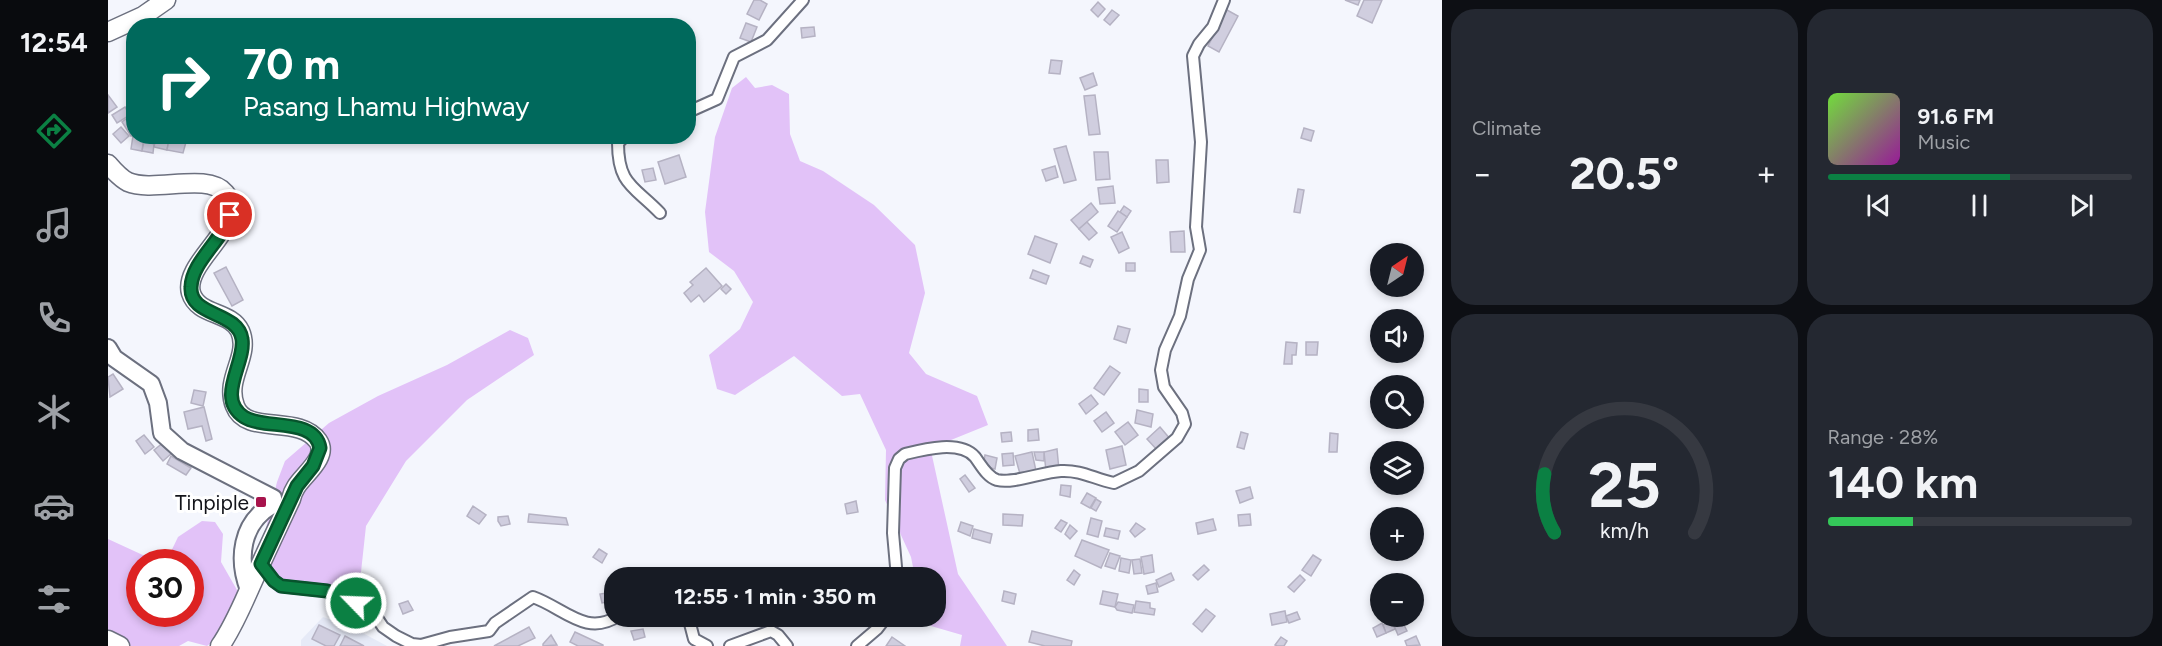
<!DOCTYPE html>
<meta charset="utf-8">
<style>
body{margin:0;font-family:Figtree,sans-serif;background:#242831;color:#f1f3f6;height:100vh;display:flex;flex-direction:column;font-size:22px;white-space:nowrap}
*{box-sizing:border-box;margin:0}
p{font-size:20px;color:#9ea1a6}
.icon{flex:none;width:33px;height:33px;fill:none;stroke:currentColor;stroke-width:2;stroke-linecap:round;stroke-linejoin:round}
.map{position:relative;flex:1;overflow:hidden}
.details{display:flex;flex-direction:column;gap:9px;padding:9px;background:#0d0f14;width:720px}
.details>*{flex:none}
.banner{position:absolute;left:18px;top:18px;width:570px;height:126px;border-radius:24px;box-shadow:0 3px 9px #0003;background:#00695c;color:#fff;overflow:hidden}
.needle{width:39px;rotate:35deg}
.buttons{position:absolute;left:1262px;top:243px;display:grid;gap:12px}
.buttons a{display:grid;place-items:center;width:54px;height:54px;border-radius:50%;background:#171b24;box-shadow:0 3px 9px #0003;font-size:30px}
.speed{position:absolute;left:18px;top:549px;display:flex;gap:12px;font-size:30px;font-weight:700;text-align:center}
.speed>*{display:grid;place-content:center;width:78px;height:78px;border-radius:50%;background:#171b24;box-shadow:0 3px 9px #0003;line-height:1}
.speed .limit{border:9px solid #d22;background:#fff;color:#111}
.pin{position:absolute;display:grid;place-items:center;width:51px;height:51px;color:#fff;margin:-26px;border:3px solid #fff;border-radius:50%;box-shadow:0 2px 6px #0007}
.me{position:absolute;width:66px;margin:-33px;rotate:294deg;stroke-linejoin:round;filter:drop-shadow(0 0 4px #0008)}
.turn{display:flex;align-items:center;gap:21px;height:126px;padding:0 18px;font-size:27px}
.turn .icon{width:78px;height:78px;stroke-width:2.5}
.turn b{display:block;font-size:42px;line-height:51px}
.big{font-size:45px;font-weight:700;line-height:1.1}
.details .tile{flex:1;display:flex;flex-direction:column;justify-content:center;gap:9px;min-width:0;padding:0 21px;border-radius:24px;background:#242831}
.details .dial{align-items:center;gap:0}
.dial svg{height:156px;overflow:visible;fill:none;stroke:#363941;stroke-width:7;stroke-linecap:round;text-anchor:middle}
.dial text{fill:#f1f3f6;stroke:none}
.song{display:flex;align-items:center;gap:18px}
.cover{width:72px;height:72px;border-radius:9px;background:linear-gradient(135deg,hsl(100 70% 55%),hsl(300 70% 35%))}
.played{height:6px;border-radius:3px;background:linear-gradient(90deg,#0b8043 60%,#363941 60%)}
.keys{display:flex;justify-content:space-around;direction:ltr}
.heat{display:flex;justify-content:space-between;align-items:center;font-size:33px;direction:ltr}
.charge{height:9px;border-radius:4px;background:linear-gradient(90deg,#34c759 28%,#363941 0)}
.details .tiles{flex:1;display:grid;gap:9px;grid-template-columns:repeat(2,1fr)}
.trip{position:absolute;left:496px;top:567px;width:342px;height:60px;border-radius:24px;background:#171b24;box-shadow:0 3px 9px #0003;font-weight:700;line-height:60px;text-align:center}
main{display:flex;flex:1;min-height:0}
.tab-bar{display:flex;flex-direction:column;width:108px;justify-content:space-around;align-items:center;background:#090b0e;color:#9ea1a6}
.tab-bar .icon{width:42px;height:42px}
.tab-bar .on{color:#0b8043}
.tab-bar b{font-size:27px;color:#f1f3f6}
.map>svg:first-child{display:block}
.built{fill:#e6eaf7}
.green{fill:#e2c2f8}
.building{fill:#d0cedf;stroke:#b5b2c3;stroke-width:1.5}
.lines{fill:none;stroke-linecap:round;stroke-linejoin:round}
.street-casing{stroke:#6c707f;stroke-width:14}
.secondary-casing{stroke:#6c707f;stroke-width:20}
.primary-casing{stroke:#6c707f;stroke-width:21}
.street{stroke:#fff;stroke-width:10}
.secondary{stroke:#fff;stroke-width:16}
.primary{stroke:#fff;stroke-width:18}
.route-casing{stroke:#07532c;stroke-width:15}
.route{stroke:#0b8043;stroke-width:10}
.poi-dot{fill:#a7134c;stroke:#fff;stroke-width:2}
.labels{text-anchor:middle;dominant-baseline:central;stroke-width:6;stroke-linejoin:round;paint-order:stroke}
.poi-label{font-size:21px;fill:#121319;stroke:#fff;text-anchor:end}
</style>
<main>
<nav class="tab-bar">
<b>12:54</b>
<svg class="icon on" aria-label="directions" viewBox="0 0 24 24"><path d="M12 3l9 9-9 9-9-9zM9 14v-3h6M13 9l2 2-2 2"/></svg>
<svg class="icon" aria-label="music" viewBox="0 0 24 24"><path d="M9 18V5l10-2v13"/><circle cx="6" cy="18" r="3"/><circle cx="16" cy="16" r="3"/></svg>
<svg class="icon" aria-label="phone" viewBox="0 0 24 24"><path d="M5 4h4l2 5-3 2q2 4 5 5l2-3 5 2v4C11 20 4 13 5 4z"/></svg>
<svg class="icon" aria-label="climate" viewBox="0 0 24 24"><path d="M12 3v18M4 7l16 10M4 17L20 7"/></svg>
<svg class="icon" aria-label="car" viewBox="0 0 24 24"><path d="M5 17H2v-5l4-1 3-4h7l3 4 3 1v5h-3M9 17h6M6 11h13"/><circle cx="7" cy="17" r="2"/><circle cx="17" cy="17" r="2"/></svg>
<svg class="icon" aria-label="filters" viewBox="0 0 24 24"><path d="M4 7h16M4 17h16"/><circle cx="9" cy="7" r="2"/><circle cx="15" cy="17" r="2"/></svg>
</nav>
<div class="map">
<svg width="1334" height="646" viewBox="0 0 1334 646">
<rect width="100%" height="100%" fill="#f4f6fd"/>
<polygon class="built" points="215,617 251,631 279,646 193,646 193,640"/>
<g class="green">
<polygon points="638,77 647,88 664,85 681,94 682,134 692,161 715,171 766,205 807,245 817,293 801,353 818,374 869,396 880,425 843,440 823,451 850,574 899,646 852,646 854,635 823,626 819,617 828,616 828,578 807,577 803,557 777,500 778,450 752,394 734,396 686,356 627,395 609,389 601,355 632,329 645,302 626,271 601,252 597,212 607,137 624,88"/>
<polygon points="402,330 420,338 426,355 359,400 298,461 258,526 253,572 234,599 169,593 153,576 150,549 158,528 169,482 177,461 221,423 270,396 339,365"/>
<polygon points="94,521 107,522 115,534 113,562 133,597 128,624 99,646 80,641 71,646 0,646 0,539 50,562 32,562 32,614 82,614 82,562 58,562 70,537"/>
</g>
<g class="building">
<polygon points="646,0 652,0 659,4 651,20 639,14"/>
<polygon points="1237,0 1252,0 1250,5"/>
<polygon points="1256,0 1274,0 1264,23 1249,16"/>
<polygon points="990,2 997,9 990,17 983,10"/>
<polygon points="1004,10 1011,15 1002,25 996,20"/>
<polygon points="1119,10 1130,16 1111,52 1100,46"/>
<polygon points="638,23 649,27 643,42 632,38"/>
<polygon points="706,27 707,36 694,38 693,28"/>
<polygon points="943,60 954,61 952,74 941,73"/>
<polygon points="985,73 989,85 977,90 972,78"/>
<polygon points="0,95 9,107 0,113"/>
<polygon points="987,95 992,134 981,135 976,96"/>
<polygon points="17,107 22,115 9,123 4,115"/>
<polygon points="22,116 26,120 26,135 23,136 14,122"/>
<polygon points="13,127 21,136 13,143 5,134"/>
<polygon points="1196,128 1206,131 1203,141 1193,138"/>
<polygon points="25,136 36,138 34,151 23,149"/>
<polygon points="48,136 62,136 59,150 46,147"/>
<polygon points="61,139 78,142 75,153 59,150"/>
<polygon points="36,141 46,144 45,153 34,151"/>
<polygon points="958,146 968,180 956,183 946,149"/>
<polygon points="986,152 1000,152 1002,179 988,180"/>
<polygon points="571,155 578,177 557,184 550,162"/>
<polygon points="1048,160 1060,160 1061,182 1049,183"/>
<polygon points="947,166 950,177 938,181 934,170"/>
<polygon points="545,168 548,180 537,182 534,170"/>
<polygon points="1005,186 1007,203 992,204 990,188"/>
<polygon points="1190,189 1196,190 1192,213 1186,212"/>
<polygon points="983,203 990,212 971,229 963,220"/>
<polygon points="1016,206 1023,211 1019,217 1012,212"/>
<polygon points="1010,211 1019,217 1009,232 1000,226"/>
<polygon points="979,222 989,233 981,240 971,229"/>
<polygon points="1076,231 1077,252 1063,252 1062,232"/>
<polygon points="1014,232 1021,248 1011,253 1003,237"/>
<polygon points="927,236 949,244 942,263 920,254"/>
<polygon points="975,256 985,260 982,267 972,263"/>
<rect x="1018" y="263" width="9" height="8"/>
<polygon points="118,267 135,300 124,306 106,273"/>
<polygon points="598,268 614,286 596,302 591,295 583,302 576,293 585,285 582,282"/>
<polygon points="925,270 941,276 938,284 922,278"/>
<polygon points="618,284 623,289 618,294 613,289"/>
<polygon points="1010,326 1022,329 1018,343 1006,339"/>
<polygon points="1178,342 1189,343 1188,355 1184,355 1184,364 1176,364"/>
<polygon points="1198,342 1210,342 1209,355 1198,355"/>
<polygon points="1002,366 1012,373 996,395 986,388"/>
<polygon points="5,374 15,389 2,397 0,377"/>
<polygon points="1031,389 1040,390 1040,402 1031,402"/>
<polygon points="86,390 98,392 95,406 83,403"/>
<polygon points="983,395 990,404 978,414 971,404"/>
<polygon points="96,407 104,439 98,441 94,426 80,429 76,412"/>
<polygon points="1029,410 1045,414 1043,427 1027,423"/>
<polygon points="998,412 1006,423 994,432 986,421"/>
<polygon points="1020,422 1030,435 1017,445 1007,432"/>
<polygon points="1052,427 1063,440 1050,451 1039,439"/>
<polygon points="930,429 931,440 920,441 920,430"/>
<polygon points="903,432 904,441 894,442 893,433"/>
<polygon points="1133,432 1140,434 1136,449 1129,447"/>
<polygon points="1222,433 1230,434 1229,452 1221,452"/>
<polygon points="36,435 46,447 37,454 28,441"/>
<polygon points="56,442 64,453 55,461 46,450"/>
<polygon points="1014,446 1018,465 1002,469 998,450"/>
<polygon points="949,449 951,470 938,471 936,452"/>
<polygon points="924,452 928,471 912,474 907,456"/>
<polygon points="926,452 936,452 936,461 928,460"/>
<polygon points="905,453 906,465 895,466 894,454"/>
<polygon points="877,455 889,458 887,469 875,466"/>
<polygon points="63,456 83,468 78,475 59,464"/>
<polygon points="857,475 867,488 861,492 852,479"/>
<polygon points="953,485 963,486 962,497 952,495"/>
<polygon points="1142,487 1145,498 1132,503 1128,491"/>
<polygon points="979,493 988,498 982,508 973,503"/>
<polygon points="988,499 993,502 988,511 983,508"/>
<polygon points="748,501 750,512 739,514 737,504"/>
<polygon points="365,506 378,515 371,524 359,516"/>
<polygon points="421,514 458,518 460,525 420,522"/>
<polygon points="895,514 915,515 914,526 895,525"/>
<polygon points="1142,514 1143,525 1131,526 1130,515"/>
<polygon points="400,516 402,524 393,526 390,521 390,517"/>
<polygon points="983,518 994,521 990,537 979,534"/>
<polygon points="1105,519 1108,530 1090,534 1088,523"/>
<polygon points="953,520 959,523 953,532 947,528"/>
<polygon points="853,522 865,526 862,536 850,531"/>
<polygon points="1028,523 1037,529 1027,537 1022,531"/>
<polygon points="962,525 969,531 962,539 957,534"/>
<polygon points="998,528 1012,531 1010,539 996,536"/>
<polygon points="866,529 884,534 882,543 864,538"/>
<polygon points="974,540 1001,550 993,568 967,556"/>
<polygon points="491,549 499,554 494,563 485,557"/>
<polygon points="1002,553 1012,556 1007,569 997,566"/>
<polygon points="1044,555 1046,572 1036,574 1033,557"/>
<polygon points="1205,555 1213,560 1203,576 1194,570"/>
<polygon points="1013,558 1023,560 1021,573 1011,571"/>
<polygon points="1032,559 1034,573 1026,574 1024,560"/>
<polygon points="1096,565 1101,570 1090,580 1085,575"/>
<polygon points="751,569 759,572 757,578 748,576"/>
<polygon points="966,570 972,575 966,585 959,580"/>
<polygon points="1063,573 1066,580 1051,587 1048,580"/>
<polygon points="1192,575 1197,580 1186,592 1180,587"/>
<polygon points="1048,583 1050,592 1040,594 1038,586"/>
<polygon points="896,591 908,594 906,604 894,601"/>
<polygon points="995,591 1010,594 1007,607 992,604"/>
<polygon points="504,592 506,601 494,603 492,594"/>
<polygon points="300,601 305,610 295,614 291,604"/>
<polygon points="1028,601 1042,603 1042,608 1047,609 1046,615 1026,612"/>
<polygon points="1010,602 1026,605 1024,613 1009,610 1007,607"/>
<polygon points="1098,609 1107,616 1094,632 1085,624"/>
<polygon points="1177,611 1179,622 1164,625 1162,614"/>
<polygon points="1189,612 1192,619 1181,623 1178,616"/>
<polygon points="764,616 774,616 772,624 762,622"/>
<polygon points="1292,617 1299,631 1290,635 1284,621"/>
<polygon points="1284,621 1287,629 1278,633 1275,625"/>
<polygon points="1274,623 1278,633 1269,637 1265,628"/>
<polygon points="211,625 232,635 226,646 218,646 204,639"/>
<polygon points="421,627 427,638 410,646 386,646"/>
<polygon points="535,629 537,637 526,640 523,631"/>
<polygon points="924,631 964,641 963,646 937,646 921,642"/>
<polygon points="467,632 495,645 495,646 470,646 462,642"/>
<polygon points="443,635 449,645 435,646 435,644"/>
<polygon points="237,636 256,646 232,646"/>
<polygon points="1308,636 1312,645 1299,646 1297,641"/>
<polygon points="784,637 797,646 778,646"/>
<polygon points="1173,637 1179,641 1176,646 1169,646 1167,645"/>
</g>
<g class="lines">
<defs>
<g id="street">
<polyline points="580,112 609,99 626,57 659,40 695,0"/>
<path d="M517,136l-7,7c0,42 16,43 42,70"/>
<path d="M153,564l13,17 7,5 46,5 46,21 10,15 13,9 16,8 9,1 29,-8 39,-6 6,-8 38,-26c31,11 53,40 85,19"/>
<path d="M789,578l-4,-45 2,-65 4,-9 6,-5c20,-5 55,-14 70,3 6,8 12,20 22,23 17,4 45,-8 64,-9 21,-1 33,8 53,12l25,-12 38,-33 8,-14 -3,-11 -18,-26 -3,-17 4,-20 15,-34 8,-37 12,-29 -4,-23 5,-85 -8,-86 6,-12 14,-17 11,-27"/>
<polyline points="580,616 586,639 599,646"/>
<polyline points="622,646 663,631 670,635 679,646"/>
<polyline points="749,646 769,629 779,616"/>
</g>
<path id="secondary" d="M0,348l6,10 37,26 7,19 4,30 20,18 91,47 -1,7c-31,18 -35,54 -23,85"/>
<g id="primary">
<polyline points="0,32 35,16 58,0"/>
<path d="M0,164c6,7 12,14 20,18 26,11 79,-10 97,11 27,31 -43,68 -34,100 7,23 40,18 49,38 11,25 -16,47 -5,75 11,30 64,8 83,35 11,16 -15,34 -22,46 -2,3 -4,8 -5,12 -13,28 -26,55 -38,82 -10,22 -19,45 -33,65"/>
<polyline points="0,640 12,646"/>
</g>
</defs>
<use href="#street" class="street-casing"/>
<use href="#secondary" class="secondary-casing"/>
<use href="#primary" class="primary-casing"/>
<use href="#street" class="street"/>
<use href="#secondary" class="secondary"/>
<use href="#primary" class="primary"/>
</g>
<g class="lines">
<defs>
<path id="route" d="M122,215c-7,25 -38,46 -39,72 -2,30 47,24 51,52 4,24 -27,59 2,78 20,13 71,0 76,31l-7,18 -16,20 -36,78 13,17 7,5 46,5 29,12"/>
</defs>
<use href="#route" class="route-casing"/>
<use href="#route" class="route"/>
</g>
<rect class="poi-dot" x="147" y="496" width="12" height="12" rx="3"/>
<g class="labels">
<g class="poi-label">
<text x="141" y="502">Tinpiple</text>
</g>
</g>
</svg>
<div class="buttons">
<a><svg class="needle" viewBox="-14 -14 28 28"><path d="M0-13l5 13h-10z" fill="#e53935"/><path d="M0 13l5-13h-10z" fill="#9ea1a6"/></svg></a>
<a><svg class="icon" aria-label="sound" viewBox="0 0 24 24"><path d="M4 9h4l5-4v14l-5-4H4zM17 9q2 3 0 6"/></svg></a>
<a><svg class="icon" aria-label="search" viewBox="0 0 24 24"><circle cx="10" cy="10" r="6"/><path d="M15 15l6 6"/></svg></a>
<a><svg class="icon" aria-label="layers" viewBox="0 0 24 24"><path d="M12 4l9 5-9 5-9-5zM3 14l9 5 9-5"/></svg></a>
<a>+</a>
<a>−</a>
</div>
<div class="speed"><div class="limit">30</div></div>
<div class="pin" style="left:122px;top:215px;background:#d93025"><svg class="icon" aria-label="arrive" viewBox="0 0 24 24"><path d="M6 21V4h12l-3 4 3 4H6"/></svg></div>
<svg class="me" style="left:248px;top:603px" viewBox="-20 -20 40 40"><circle r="17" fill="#0b8043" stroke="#fff" stroke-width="3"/><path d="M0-11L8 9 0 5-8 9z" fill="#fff"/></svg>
<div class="trip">12:55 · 1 min · 350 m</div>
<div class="banner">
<div class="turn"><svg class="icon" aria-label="right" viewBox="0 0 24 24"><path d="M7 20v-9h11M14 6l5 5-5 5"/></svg><div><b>70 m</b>Pasang Lhamu Highway</div></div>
</div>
</div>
<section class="details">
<div class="tiles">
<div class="tile"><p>Climate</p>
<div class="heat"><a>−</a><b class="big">20.5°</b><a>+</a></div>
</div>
<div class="tile">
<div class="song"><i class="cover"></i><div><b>91.6 FM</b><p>Music</p></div></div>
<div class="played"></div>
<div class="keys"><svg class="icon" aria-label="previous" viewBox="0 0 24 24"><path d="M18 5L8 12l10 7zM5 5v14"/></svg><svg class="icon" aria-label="pause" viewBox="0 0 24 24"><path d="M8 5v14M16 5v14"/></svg><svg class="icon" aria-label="next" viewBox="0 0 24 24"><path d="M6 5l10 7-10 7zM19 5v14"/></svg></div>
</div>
<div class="tile dial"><svg viewBox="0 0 100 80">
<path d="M14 69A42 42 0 1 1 86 69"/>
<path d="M14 69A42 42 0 0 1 9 39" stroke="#0b8043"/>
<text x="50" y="56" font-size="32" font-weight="700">25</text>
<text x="50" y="72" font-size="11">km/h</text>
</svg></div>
<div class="tile"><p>Range · 28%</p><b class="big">140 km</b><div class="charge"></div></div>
</div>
</section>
</main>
